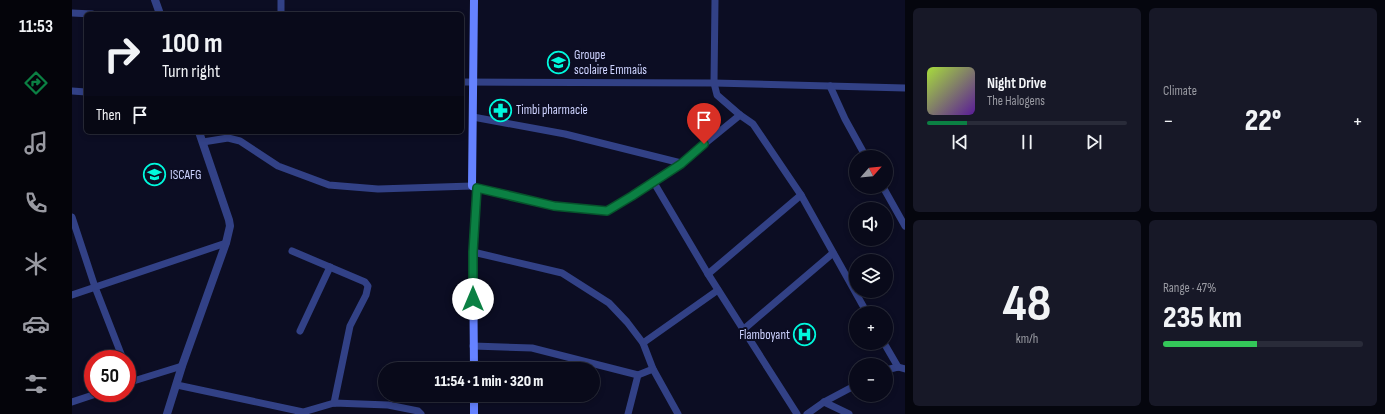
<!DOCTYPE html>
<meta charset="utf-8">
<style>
body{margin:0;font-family:"Sofia Sans Condensed",sans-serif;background:#171827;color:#f1f3f6;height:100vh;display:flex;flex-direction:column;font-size:15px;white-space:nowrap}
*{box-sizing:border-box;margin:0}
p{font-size:13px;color:#999aa2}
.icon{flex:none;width:22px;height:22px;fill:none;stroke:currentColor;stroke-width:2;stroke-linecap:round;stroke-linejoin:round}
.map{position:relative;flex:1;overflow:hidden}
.side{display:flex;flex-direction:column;gap:8px;padding:8px;background:#05060e;width:480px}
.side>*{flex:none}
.top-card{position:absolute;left:12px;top:12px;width:380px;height:122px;border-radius:6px;box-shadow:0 2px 6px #0003,0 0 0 1px #292b39;background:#090a1a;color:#f1f3f6;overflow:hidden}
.needle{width:26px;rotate:63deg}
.tools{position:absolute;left:777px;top:150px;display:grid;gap:8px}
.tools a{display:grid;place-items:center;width:44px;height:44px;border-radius:50%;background:#090a1a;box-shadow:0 2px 6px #0003,0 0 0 1px #292b39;font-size:20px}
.speed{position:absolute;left:12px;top:350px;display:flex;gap:8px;font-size:20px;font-weight:700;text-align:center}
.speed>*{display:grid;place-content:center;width:52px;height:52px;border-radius:50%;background:#090a1a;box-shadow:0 2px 6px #0003,0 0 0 1px #292b39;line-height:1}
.speed .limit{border:6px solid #d22;background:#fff;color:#111}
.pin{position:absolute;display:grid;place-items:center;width:34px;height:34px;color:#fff;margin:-41px -17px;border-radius:50% 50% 50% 0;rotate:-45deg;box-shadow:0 0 4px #0007}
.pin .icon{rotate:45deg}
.me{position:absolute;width:44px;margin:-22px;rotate:0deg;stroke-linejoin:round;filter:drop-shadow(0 0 3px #0008)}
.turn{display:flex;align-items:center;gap:14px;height:84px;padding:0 12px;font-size:18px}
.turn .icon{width:52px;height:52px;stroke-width:2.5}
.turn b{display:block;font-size:28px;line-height:34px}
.then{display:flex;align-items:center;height:38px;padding:0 12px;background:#0003;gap:8px;font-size:15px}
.big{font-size:30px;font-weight:800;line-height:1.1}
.side .card{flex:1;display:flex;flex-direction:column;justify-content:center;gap:6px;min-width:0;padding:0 14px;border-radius:6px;background:#171827}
.side .dial{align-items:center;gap:0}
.dial b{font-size:52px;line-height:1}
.song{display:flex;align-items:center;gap:12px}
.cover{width:48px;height:48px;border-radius:6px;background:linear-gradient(135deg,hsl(80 70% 55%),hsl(270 70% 35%))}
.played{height:4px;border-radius:2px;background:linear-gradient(90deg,#0b8043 20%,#292b39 20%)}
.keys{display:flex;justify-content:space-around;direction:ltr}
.heat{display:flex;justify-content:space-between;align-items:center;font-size:22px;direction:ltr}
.charge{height:6px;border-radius:3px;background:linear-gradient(90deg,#34c759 47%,#292b39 0)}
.side .tiles{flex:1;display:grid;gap:8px;grid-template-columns:repeat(2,1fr)}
.trip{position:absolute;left:306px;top:362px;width:222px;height:40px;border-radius:20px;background:#090a1a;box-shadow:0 2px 6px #0003,0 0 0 1px #292b39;font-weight:800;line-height:40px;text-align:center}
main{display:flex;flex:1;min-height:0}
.menu{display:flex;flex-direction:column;width:72px;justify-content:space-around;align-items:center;background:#04040a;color:#999aa2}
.menu .icon{width:28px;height:28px}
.menu .active{color:#0b8043}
.menu b{font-size:18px;color:#f1f3f6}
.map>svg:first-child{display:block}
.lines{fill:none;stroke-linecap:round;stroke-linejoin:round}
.minor{stroke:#324186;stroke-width:7}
.tertiary{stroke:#324186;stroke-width:8}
.secondary{stroke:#6582ff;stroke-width:8}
.route-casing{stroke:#07532c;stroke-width:10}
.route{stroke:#0b8043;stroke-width:7}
.labels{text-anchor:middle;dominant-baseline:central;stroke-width:4;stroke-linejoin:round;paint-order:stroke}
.poi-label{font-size:13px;fill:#ced3ff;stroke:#0c0d23;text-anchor:start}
</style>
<main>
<nav class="menu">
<b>11:53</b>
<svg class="icon active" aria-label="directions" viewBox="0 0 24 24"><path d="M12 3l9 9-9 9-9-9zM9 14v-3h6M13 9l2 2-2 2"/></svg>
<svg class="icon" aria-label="music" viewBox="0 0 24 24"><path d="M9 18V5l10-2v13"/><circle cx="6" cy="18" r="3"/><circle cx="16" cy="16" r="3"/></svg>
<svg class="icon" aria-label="phone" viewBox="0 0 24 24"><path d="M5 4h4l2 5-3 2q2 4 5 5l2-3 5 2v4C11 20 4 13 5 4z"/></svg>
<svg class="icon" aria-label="climate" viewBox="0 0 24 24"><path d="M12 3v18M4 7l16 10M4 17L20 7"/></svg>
<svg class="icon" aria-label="car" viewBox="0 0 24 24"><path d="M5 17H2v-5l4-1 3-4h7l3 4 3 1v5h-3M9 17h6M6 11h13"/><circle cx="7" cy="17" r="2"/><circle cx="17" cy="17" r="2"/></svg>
<svg class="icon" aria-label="filters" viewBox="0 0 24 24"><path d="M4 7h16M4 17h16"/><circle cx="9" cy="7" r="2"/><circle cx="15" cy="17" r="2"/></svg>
</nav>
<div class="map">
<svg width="833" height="414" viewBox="0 0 833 414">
<rect width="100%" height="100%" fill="#0c0d23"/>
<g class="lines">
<g class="minor">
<polyline points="643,0 642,83 645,95 668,115 681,124 729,195 795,313"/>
<polyline points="0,13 20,14"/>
<polyline points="209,14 209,0"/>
<polyline points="390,82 642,83 833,88"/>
<polyline points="758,86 773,119 794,157"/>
<polyline points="0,91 14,92"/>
<polyline points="401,117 493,134 609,163"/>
<polyline points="131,142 156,138 168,141 206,166 257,185 306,189 400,186"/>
<polyline points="581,181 636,274 725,414"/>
<polyline points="811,187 833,226"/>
<polyline points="405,188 482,206 535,211 560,196 581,181 609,163 668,115"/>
<polyline points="0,217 23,287 51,359"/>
<polyline points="220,251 293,282 296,286 294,295 278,326 262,403"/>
<polyline points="401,252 490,273 537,303 555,322 571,343 581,369 606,414"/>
<polyline points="636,274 729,195"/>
<polyline points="0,295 154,243"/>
<polyline points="672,329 761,253"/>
<polyline points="228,331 258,267"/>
<polyline points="571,343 646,290"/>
<polyline points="812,343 826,367"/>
<polyline points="401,346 460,348 566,375"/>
<polyline points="55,368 60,381"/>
<polyline points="814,370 826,367 833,369"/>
<polyline points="55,383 110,366"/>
<polyline points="105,385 231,412 262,403 316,405 346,411 349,414"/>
<polyline points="0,402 27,393"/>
<polyline points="752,402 777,414"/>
<polyline points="556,414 566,375 581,369"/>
<polyline points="735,414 752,402 784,385"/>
</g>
<g class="tertiary">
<polyline points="83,0 88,14"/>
<polyline points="95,414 110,366 154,243 158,226 157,220 127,132"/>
</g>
<g class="secondary">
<polyline points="402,369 401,252 405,188 400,186 402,0"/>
<polyline points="402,395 402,414"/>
</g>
</g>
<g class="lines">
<defs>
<polyline id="route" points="401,299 401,252 405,188 482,206 535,211 560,196 609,164 632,144"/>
</defs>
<use href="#route" class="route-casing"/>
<use href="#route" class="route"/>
</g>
<defs>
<symbol id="school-ring" viewBox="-11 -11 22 22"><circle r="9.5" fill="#0c0d23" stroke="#00f9dd" stroke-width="1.5"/><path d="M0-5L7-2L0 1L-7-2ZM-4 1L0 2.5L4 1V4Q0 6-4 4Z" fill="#00f9dd"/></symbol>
<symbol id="pharmacy-ring" viewBox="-11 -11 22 22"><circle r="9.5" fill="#0c0d23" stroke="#00f9dd" stroke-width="1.5"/><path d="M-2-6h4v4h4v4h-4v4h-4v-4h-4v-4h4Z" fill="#00f9dd"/></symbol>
<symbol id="university-ring" viewBox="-11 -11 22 22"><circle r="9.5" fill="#0c0d23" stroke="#00f9dd" stroke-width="1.5"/><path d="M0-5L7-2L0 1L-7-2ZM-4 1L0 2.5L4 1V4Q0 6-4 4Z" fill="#00f9dd"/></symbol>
<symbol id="hospital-ring" viewBox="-11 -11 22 22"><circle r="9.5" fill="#0c0d23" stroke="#00f9dd" stroke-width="1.5"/><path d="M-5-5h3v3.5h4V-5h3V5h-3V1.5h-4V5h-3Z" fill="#00f9dd"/></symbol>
</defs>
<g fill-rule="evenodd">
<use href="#school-ring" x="474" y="50" width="25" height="25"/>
<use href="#pharmacy-ring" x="416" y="98" width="25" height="25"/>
<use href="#university-ring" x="70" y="162" width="25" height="25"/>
<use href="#hospital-ring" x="720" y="322" width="25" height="25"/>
</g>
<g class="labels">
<g class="poi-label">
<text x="502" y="55">Groupe<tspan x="502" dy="15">scolaire Emmaüs</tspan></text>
<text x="444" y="110">Timbi pharmacie</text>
<text x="98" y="175">ISCAFG</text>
<text x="718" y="335" text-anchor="end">Flamboyant</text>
</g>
</g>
</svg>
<div class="tools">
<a><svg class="needle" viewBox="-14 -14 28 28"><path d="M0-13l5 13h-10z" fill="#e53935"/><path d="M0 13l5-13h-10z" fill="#999aa2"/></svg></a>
<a><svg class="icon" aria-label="sound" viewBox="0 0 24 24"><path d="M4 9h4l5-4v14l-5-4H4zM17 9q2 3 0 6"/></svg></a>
<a><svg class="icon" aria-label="layers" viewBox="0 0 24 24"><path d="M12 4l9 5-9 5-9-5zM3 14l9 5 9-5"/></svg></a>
<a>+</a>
<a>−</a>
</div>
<div class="speed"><div class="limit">50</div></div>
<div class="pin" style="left:632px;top:144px;background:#d93025"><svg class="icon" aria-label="arrive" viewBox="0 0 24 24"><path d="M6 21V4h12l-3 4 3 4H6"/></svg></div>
<svg class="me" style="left:401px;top:299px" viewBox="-20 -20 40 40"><circle r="19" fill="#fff"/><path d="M0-13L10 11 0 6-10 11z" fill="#0b8043"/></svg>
<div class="trip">11:54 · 1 min · 320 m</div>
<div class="top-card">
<div class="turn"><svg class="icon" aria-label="right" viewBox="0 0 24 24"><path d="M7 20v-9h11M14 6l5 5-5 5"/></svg><div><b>100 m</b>Turn right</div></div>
<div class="then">Then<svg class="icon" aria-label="arrive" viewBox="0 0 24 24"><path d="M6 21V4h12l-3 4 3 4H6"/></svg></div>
</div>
</div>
<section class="side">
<div class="tiles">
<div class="card">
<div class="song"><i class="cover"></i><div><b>Night Drive</b><p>The Halogens</p></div></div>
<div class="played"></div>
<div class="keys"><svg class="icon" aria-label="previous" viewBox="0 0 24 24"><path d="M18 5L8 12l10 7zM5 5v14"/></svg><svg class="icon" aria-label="pause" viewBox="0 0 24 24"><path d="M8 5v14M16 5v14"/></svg><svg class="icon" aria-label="next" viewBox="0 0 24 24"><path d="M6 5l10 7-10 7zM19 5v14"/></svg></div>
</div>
<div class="card"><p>Climate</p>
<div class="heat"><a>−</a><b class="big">22°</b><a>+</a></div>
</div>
<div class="card dial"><b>48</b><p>km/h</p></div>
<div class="card"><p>Range · 47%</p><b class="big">235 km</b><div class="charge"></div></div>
</div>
</section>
</main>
